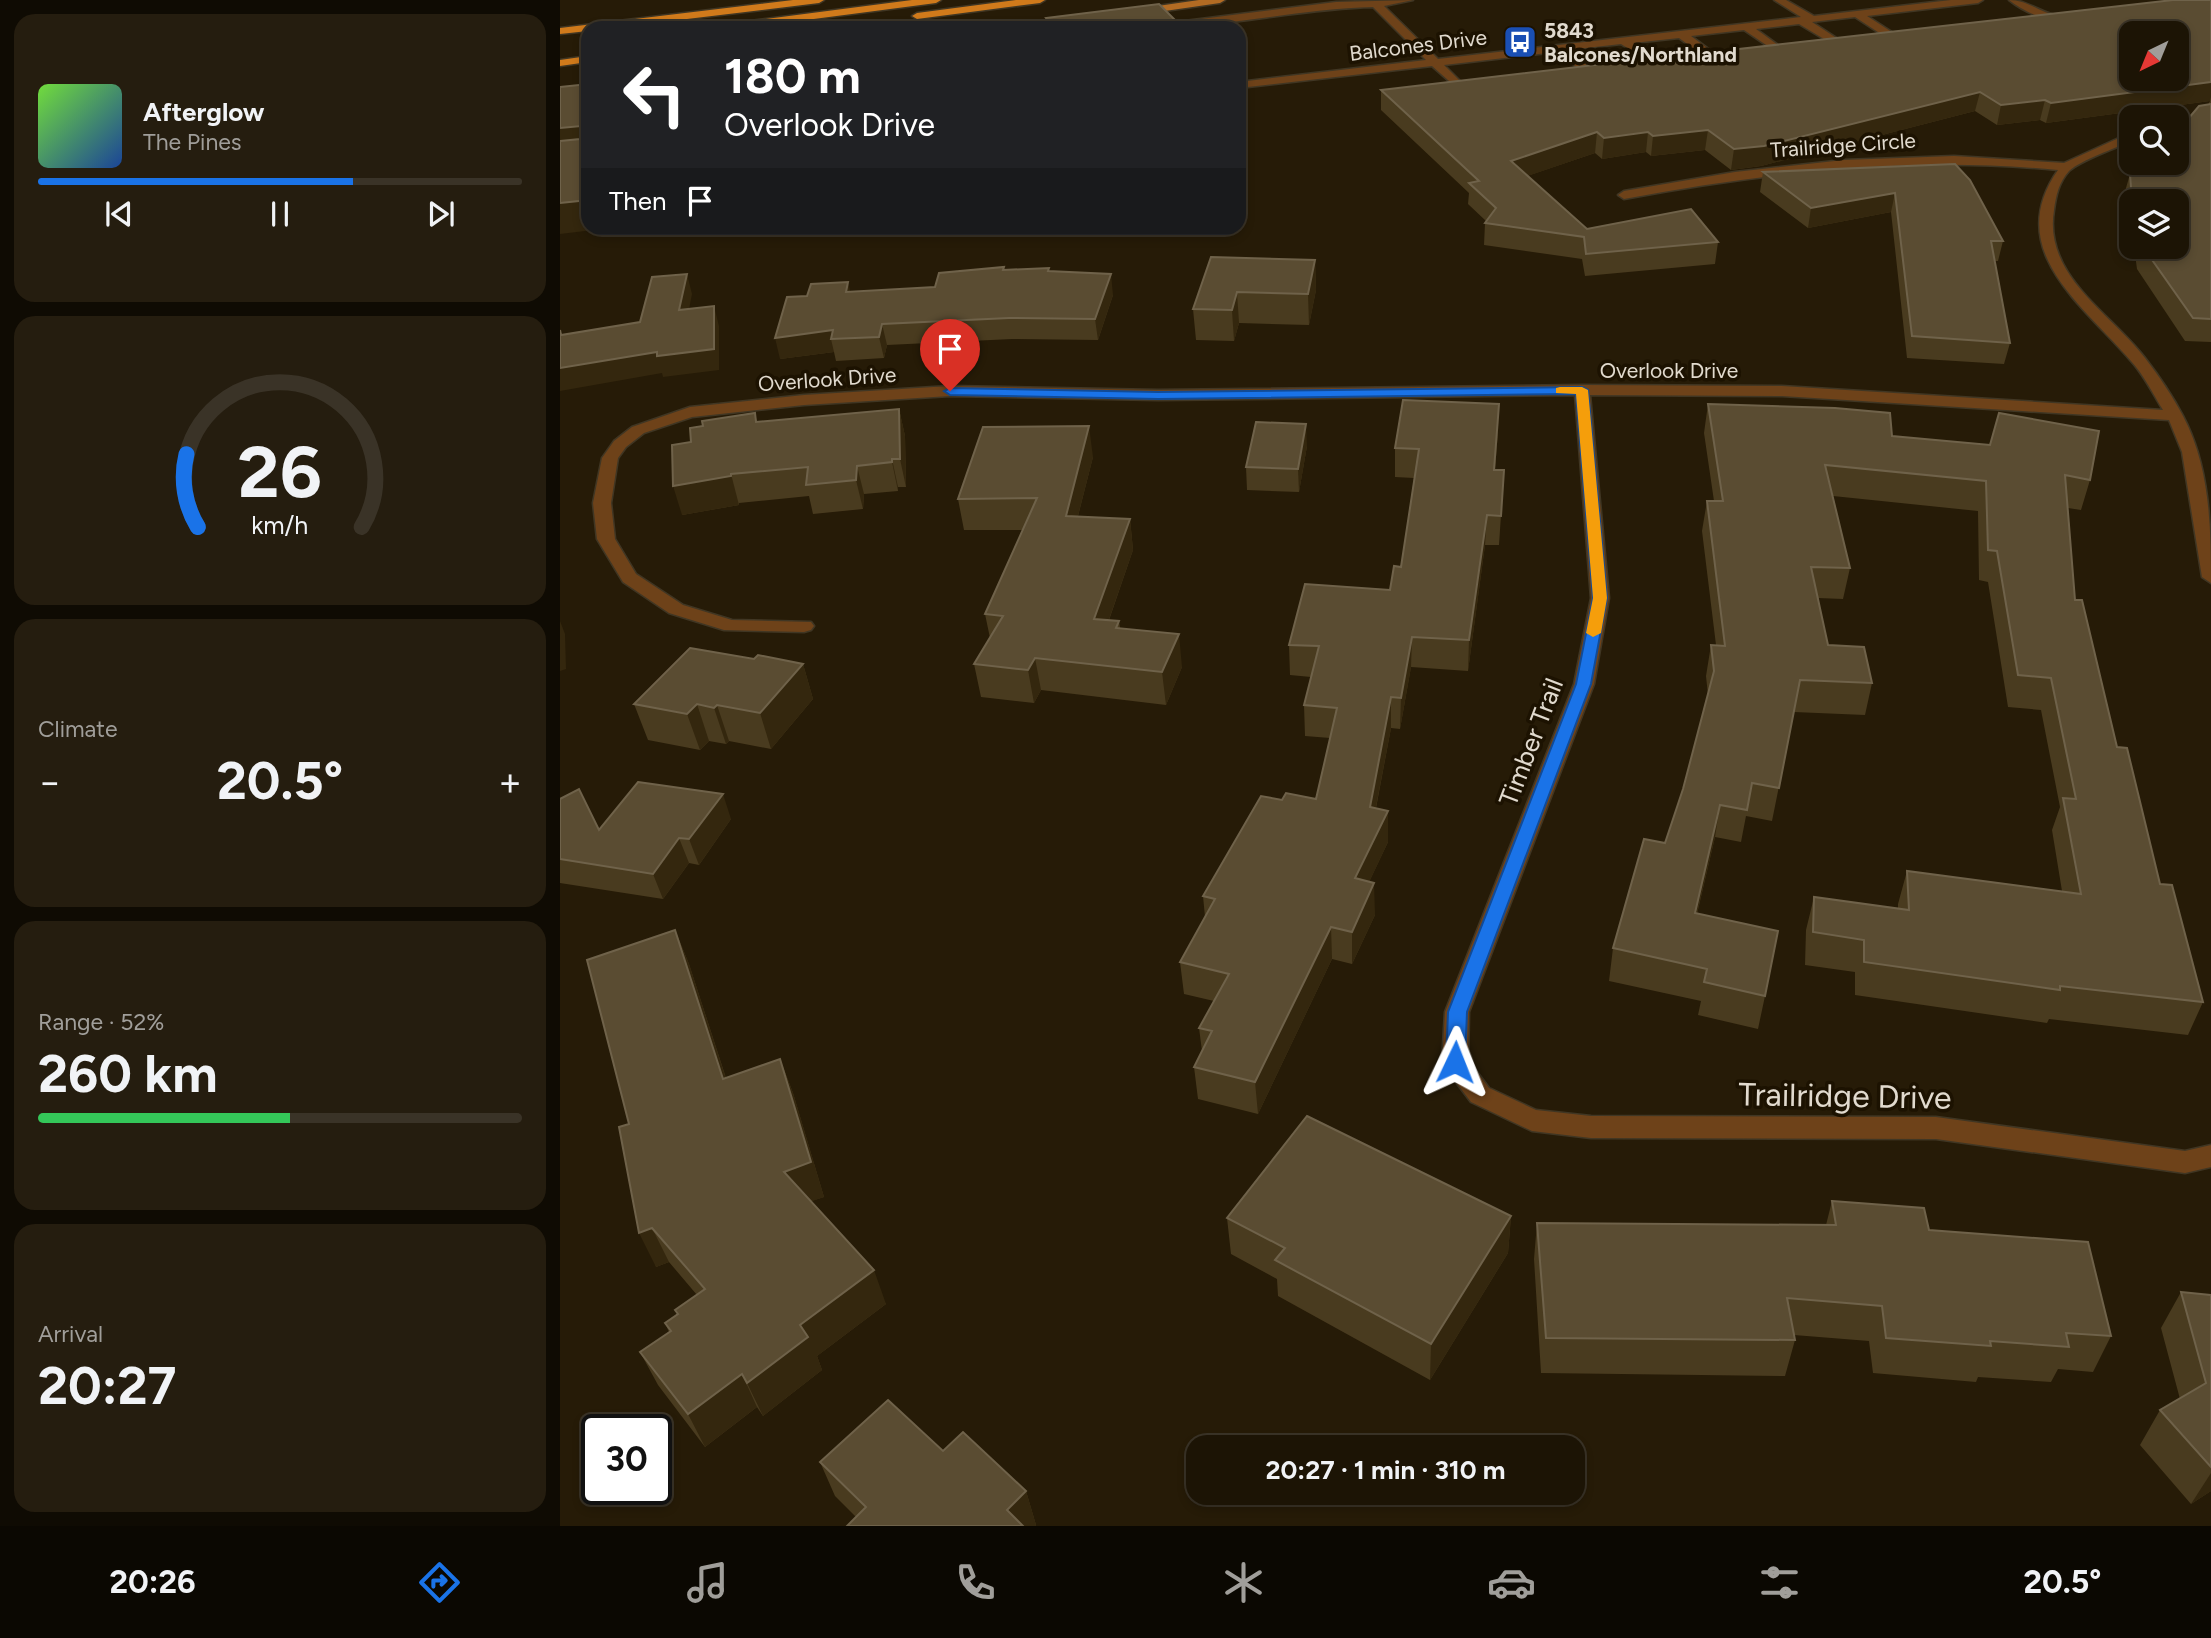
<!DOCTYPE html>
<meta charset="utf-8">
<style>
body{margin:0;font-family:Figtree,sans-serif;background:#251d0f;color:#f1f3f6;height:100vh;display:flex;flex-direction:column;font-size:26px;white-space:nowrap}
*{box-sizing:border-box;margin:0}
p{font-size:23px;color:#a09e9a}
.icon{flex:none;width:38px;height:38px;fill:none;stroke:currentColor;stroke-width:2;stroke-linecap:round;stroke-linejoin:round}
.map{position:relative;flex:1;overflow:hidden}
.drawer{display:flex;flex-direction:column;gap:14px;padding:14px;background:#0f0b03;width:560px}
.drawer>*{flex:none}
.top-card{position:absolute;left:21px;top:21px;width:665px;height:214px;border-radius:21px;box-shadow:0 4px 10px #0003,0 0 0 2px #3a3327;background:#202124;color:#fff;overflow:hidden}
.needle{width:46px;rotate:223deg}
.fabs{position:absolute;left:1559px;top:21px;display:grid;gap:14px}
.fabs a{display:grid;place-items:center;width:70px;height:70px;border-radius:14px;background:#1c1405;box-shadow:0 4px 10px #0003,0 0 0 2px #3a3327;font-size:35px}
.speed{position:absolute;left:21px;top:1414px;display:flex;gap:14px;font-size:35px;font-weight:700;text-align:center}
.speed>*{display:grid;place-content:center;width:91px;height:91px;border-radius:50%;background:#1c1405;box-shadow:0 4px 10px #0003,0 0 0 2px #3a3327;line-height:1}
.speed .limit{border:4px solid #111;border-radius:10px;background:#fff;color:#111}
.pin{position:absolute;display:grid;place-items:center;width:60px;height:60px;color:#fff;margin:-72px -30px;border-radius:50% 50% 50% 0;rotate:-45deg;box-shadow:0 0 7px #0007}
.pin .icon{rotate:45deg}
.me{position:absolute;width:77px;margin:-38px;rotate:2deg;stroke-linejoin:round;filter:drop-shadow(0 0 5px #0008)}
.turn{display:flex;align-items:center;gap:24px;height:147px;padding:0 28px;font-size:32px}
.turn .icon{width:91px;height:91px;stroke-width:2.5}
.turn b{display:block;font-size:49px;line-height:60px}
.then{display:flex;align-items:center;height:66px;padding:0 28px;background:#0003;gap:14px;font-size:26px}
.big{font-size:52px;font-weight:700;line-height:1.1}
.drawer .tile{flex:1;display:flex;flex-direction:column;justify-content:center;gap:10px;min-width:0;padding:0 24px;border-radius:21px;background:#251d0f}
.drawer .dial{align-items:center;gap:0}
.dial svg{height:182px;overflow:visible;fill:none;stroke:#3a3327;stroke-width:7;stroke-linecap:round;text-anchor:middle}
.dial text{fill:#f1f3f6;stroke:none}
.song{display:flex;align-items:center;gap:21px}
.cover{width:84px;height:84px;border-radius:10px;background:linear-gradient(135deg,hsl(100 70% 55%),hsl(220 70% 35%))}
.played{height:7px;border-radius:4px;background:linear-gradient(90deg,#1a73e8 65%,#3a3327 65%)}
.keys{display:flex;justify-content:space-around;direction:ltr}
.heat{display:flex;justify-content:space-between;align-items:center;font-size:38px;direction:ltr}
.charge{height:10px;border-radius:5px;background:linear-gradient(90deg,#34c759 52%,#3a3327 0)}
.trip{position:absolute;left:626px;top:1435px;width:399px;height:70px;border-radius:21px;background:#1c1405;box-shadow:0 4px 10px #0003,0 0 0 2px #3a3327;font-weight:700;line-height:70px;text-align:center}
.dock{display:flex;height:112px;justify-content:space-around;align-items:center;background:#0b0802;color:#a09e9a}
.dock .icon{width:49px;height:49px}
.dock .current{color:#1a73e8}
.dock b{font-size:32px;color:#f1f3f6}
main{display:flex;flex:1;min-height:0}
.map>svg:first-child{display:block}
.lines{fill:none;stroke-linecap:round;stroke-linejoin:round}
.minor-casing{stroke:#403623;stroke-width:3}
.major-casing{stroke:#403623;stroke-width:3}
.highway-casing{stroke:#403623;stroke-width:3}
.minor{fill:#6e4219;fill-rule:evenodd}
.major{fill:#b26b23;fill-rule:evenodd}
.highway{fill:#d07a1b;fill-rule:evenodd}
.wall{fill:#493b1f}
.shaded-wall{fill:#34270e}
.building{fill:#5a4c32;stroke:#6f624a;stroke-width:2;fill-rule:evenodd}
.route{fill:#1a73e8;stroke:#114b97;stroke-width:2}
.slow{fill:#f59e0b}
.labels{text-anchor:middle;dominant-baseline:central;stroke-width:7;stroke-linejoin:round;paint-order:stroke}
.far-poi-label{font-size:21px;font-weight:bold;fill:#e1dace;stroke:#1c1201;text-anchor:start}
.far-street-label{font-size:21px;fill:#e1dace;stroke:#1c1201}
.street-label{font-size:26px;fill:#e1dace;stroke:#1c1201}
.near-street-label{font-size:32px;fill:#e1dace;stroke:#1c1201}
</style>
<main>
<section class="drawer">
<div class="tile">
<div class="song"><i class="cover"></i><div><b>Afterglow</b><p>The Pines</p></div></div>
<div class="played"></div>
<div class="keys"><svg class="icon" aria-label="previous" viewBox="0 0 24 24"><path d="M18 5L8 12l10 7zM5 5v14"/></svg><svg class="icon" aria-label="pause" viewBox="0 0 24 24"><path d="M8 5v14M16 5v14"/></svg><svg class="icon" aria-label="next" viewBox="0 0 24 24"><path d="M6 5l10 7-10 7zM19 5v14"/></svg></div>
</div>
<div class="tile dial"><svg viewBox="0 0 100 80">
<path d="M14 69A42 42 0 1 1 86 69"/>
<path d="M14 69A42 42 0 0 1 9 37" stroke="#1a73e8"/>
<text x="50" y="56" font-size="32" font-weight="700">26</text>
<text x="50" y="72" font-size="11">km/h</text>
</svg></div>
<div class="tile"><p>Climate</p>
<div class="heat"><a>−</a><b class="big">20.5°</b><a>+</a></div>
</div>
<div class="tile"><p>Range · 52%</p><b class="big">260 km</b><div class="charge"></div></div>
<div class="tile"><p>Arrival</p><b class="big">20:27</b></div>
</section>
<div class="map">
<svg width="1651" height="1526" viewBox="0 0 1651 1526">
<rect width="100%" height="100%" fill="#261b07"/>
<g class="lines">
<defs>
<g id="minor">
<path d="M853,0l-29,6 54,53 363,-42 -27,-17h12l28,16 137,-16h32l-5,3 -111,13 31,20v4l-59,8 -40,-24 -43,5 29,21 1,2 -5,3 -37,-25 -53,6 43,32 -3,6 -14,4 -6,-3 11,-6 -43,-31 -46,5 45,29 2,2 -6,3 -53,-33 -53,6 32,26v4l-4,1 -40,-29 -112,13 27,27 -6,3 -33,-29 -193,22v-6l187,-22 -53,-53c-75,2 -150,21 -225,21l5,-3 183,-23zM1295,17l29,19 -43,5 -29,-19z"/>
<path d="M1449,0c19,0 33,14 51,16 8,0 10,-3 17,1 -18,12 -53,-5 -68,-17z"/>
<polygon points="1651,112 1651,120 1617,127 1617,119"/>
<path d="M1572,132v9c-16,7 -51,19 -63,30 -10,11 -13,24 -15,39 -11,66 57,103 91,148 14,18 28,39 38,58 27,51 28,111 28,167l-9,-6 -20,-125 -13,-32 -387,-24 -192,-1 19,203 -15,86 -125,328 -1,48 21,28 47,22 55,6 345,1 249,34 26,-6v22l-26,6 -249,-34 -345,-1 -59,-7 -61,-29 -25,-33 -4,-7 3,-50 129,-328 17,-86 -16,-203 -417,5 -208,-4 -146,9 -112,12 -48,16 -18,14 -8,11 -7,45 4,36 21,35 47,31 49,15 79,2 3,4 -3,4 -7,2 -80,-2 -55,-17 -46,-31 -26,-43 -4,-36 9,-45 12,-17 18,-14 58,-20 114,-12 146,-9 208,4 424,-5 200,1 381,24c-10,-16 -19,-35 -32,-49 -47,-55 -129,-111 -73,-191 -147,-14 -289,2 -434,29l-6,-4 6,-4 111,-19 109,-12 110,-4 110,7z"/>
</g>
<g id="major">
<polygon points="639,0 665,0 660,3 577,15 572,12 577,9"/>
<polygon points="514,19 519,22 518,24 466,28 471,25"/>
</g>
<g id="highway">
<polygon points="233,0 264,0 259,3 52,28 28,28 28,31 0,34 0,28"/>
<polygon points="352,0 381,0 376,3 184,28 154,28 159,25"/>
<polygon points="456,0 485,0 480,3 357,19 352,16 357,13"/>
<polygon points="28,56 28,62 0,66 0,60"/>
</g>
</defs>
<use href="#minor" class="minor-casing"/>
<use href="#major" class="major-casing"/>
<use href="#highway" class="highway-casing"/>
<use href="#minor" class="minor"/>
<use href="#major" class="major"/>
<use href="#highway" class="highway"/>
</g>
<g class="wall">
<polygon points="1651,0 1651,342 1625,341 1577,269 1574,247 1617,247 1617,201 1572,201 1572,237 1567,236 1564,195 1570,174 1617,163 1650,101 1486,123 1480,120 1437,125 1415,111 1201,166 1171,170 1145,150 1091,156 1086,152 1042,159 1035,153 967,176 1027,229 1158,242 1155,264 1025,276 1022,259 924,245 925,223 926,221 908,204 909,193 821,110 821,90 1140,63"/>
<polygon points="486,18 623,28 488,28"/>
<polygon points="1395,164 1443,241 1438,261 1435,261 1450,343 1444,364 1347,358 1331,212 1248,228 1200,192 1203,172"/>
<polygon points="755,260 756,290 749,325 679,323 674,341 636,340 633,309"/>
<polygon points="444,270 489,271 553,295 538,340 452,339 327,345 324,358 276,361 274,352 220,359 247,296 375,287"/>
<polygon points="1148,404 1332,436 1530,480 1521,510 1508,508 1515,600 1557,747 1600,884 1643,1002 1628,1035 1489,1019 1487,1023 1295,995 1295,972 1245,965 1246,930 1254,897 1338,909 1338,904 1347,871 1502,891 1492,830 1500,807 1481,710 1448,707 1428,582 1419,580 1418,511 1273,496 1290,568 1283,599 1258,598 1268,645 1312,683 1305,715 1234,712 1212,821 1186,816 1181,842 1155,837 1137,914 1205,996 1198,1029 1138,1015 1141,1001 1049,981 1053,948 1105,843 1123,789 1148,695 1146,676 1151,645 1156,645 1142,531 1147,501 1154,501 1144,433"/>
<polygon points="339,409 345,436 346,487 338,487 338,491 304,494 303,509 253,514 249,496 179,503 179,505 122,515 131,442 143,426 195,413 197,422"/>
<polygon points="938,432 935,470 944,470 939,545 925,545 908,671 851,667 840,729 831,728 816,808 828,842 809,882 815,915 792,964 772,959 698,1114 638,1099 634,1067 642,1051 639,1028 654,1001 624,994 620,962 645,917 643,896 722,800 756,799 770,738 745,736 744,705 751,677 730,675 729,645 830,590 841,567 854,478 835,477 835,448"/>
<polygon points="747,446 739,492 687,490 686,467"/>
<polygon points="533,457 518,516 570,519 573,550 549,620 559,621 560,628 622,667 606,705 481,690 474,703 421,697 414,664 430,638 425,614 463,530 404,530 398,499"/>
<polygon points="194,659 243,664 253,699 211,749 169,741 166,744 149,741 140,750 88,740 74,704"/>
<polygon points="0,799 39,830 171,819 139,865 129,863 103,899 0,883"/>
<polygon points="115,930 129,964 166,1078 220,1059 233,1093 264,1197 251,1201 326,1304 257,1356 262,1370 203,1416 197,1407 145,1447 98,1385 80,1352 109,1332 105,1323 117,1315 115,1310 137,1295 109,1262 96,1267 69,1124"/>
<polygon points="1272,1201 1369,1230 1551,1336 1533,1372 1498,1369 1491,1382 1418,1377 1416,1382 1313,1373 1309,1341 1234,1335 1235,1340 1225,1376 981,1373 974,1259 977,1223 1266,1225"/>
<polygon points="951,1216 948,1253 870,1380 718,1296 717,1279 671,1254 667,1218"/>
<polygon points="1621,1292 1651,1295 1651,1491 1631,1504 1580,1445 1600,1410 1620,1399 1601,1328"/>
<polygon points="383,1451 466,1491 476,1525 475,1526 287,1526 296,1517 275,1496 260,1462"/>
</g>
<g class="shaded-wall">
<polygon points="1651,82 1651,97 1650,101 1486,123 1491,103"/>
<polygon points="1420,92 1415,111 1201,166 1171,170 1174,149"/>
<polygon points="1485,100 1480,120 1437,125 1441,105"/>
<polygon points="21,126 28,148 0,156 0,128"/>
<polygon points="1148,130 1145,150 1091,156 1093,136"/>
<polygon points="1037,132 1035,153 950,182 951,161"/>
<polygon points="1088,132 1086,152 1042,159 1044,138"/>
<polygon points="1335,193 1331,212 1248,228 1251,208"/>
<polygon points="28,200 28,228 50,228 0,234 0,203"/>
<polygon points="755,260 756,290 749,325 748,294"/>
<polygon points="127,274 132,294 125,330 119,310"/>
<polygon points="551,274 553,295 538,340 535,319"/>
<polygon points="288,282 293,303 286,292"/>
<polygon points="677,292 679,323 674,341 672,310"/>
<polygon points="154,306 159,326 159,370 103,377 102,373 0,391 0,368"/>
<polygon points="322,324 327,345 324,358 319,337"/>
<polygon points="273,330 271,339 274,352 220,359 215,338"/>
<polygon points="939,404 938,432 932,499 934,470"/>
<polygon points="339,409 345,436 346,487 340,459"/>
<polygon points="746,424 747,446 739,492 738,469"/>
<polygon points="529,426 533,457 510,547 506,516"/>
<polygon points="332,459 338,487 338,491 332,462"/>
<polygon points="297,466 304,494 303,509 296,480"/>
<polygon points="171,474 179,505 122,515 113,486"/>
<polygon points="927,515 925,545 908,671 909,640"/>
<polygon points="570,519 573,550 538,651 534,619"/>
<polygon points="0,621 5,634 6,669 0,671"/>
<polygon points="619,634 622,667 606,705 602,672"/>
<polygon points="852,637 851,667 840,729 841,698"/>
<polygon points="475,658 481,690 474,703 468,670"/>
<polygon points="243,664 253,699 211,749 200,713"/>
<polygon points="831,697 831,728 810,838 810,807"/>
<polygon points="137,704 149,741 140,750 127,714"/>
<polygon points="157,705 169,741 166,744 154,708"/>
<polygon points="163,794 171,819 139,865 129,839"/>
<polygon points="1160,805 1155,837 1129,946 1135,913"/>
<polygon points="828,811 828,842 796,910 795,878"/>
<polygon points="119,838 129,863 103,899 93,874"/>
<polygon points="814,883 815,915 792,964 792,932"/>
<polygon points="771,927 772,959 698,1114 695,1082"/>
<polygon points="115,930 129,964 177,1113 163,1079"/>
<polygon points="220,1059 233,1093 264,1197 238,1206 224,1172"/>
<polygon points="951,1216 948,1253 870,1380 871,1344"/>
<polygon points="92,1228 109,1262 96,1267 79,1233"/>
<polygon points="314,1270 326,1304 257,1356 262,1370 203,1416 187,1383 240,1325"/>
<polygon points="182,1374 197,1407 145,1447 128,1414"/>
<polygon points="1651,1473 1651,1491 1631,1504"/>
<polygon points="466,1491 476,1525 475,1526 452,1526 447,1510"/>
</g>
<g class="building">
<path d="M1613,0h38v82l-160,21 -6,-3 -44,5 -21,-13 -216,54 -30,3 -26,-19 -55,6 -5,-4 -44,6 -7,-6 -86,29 76,68 104,-20 27,33 -132,12 -2,-17 -99,-14 11,-15 -27,-25 10,-2 -98,-91 282,-33 37,6 34,-6 5,-8zM1572,33h45v46h-45z"/>
<polygon points="599,4 623,28 494,28 486,18"/>
<polygon points="28,84 28,200 0,203 0,141 20,139 21,126 0,128 0,87"/>
<polygon points="1651,104 1651,319 1633,318 1583,247 1617,247 1617,201 1572,201 1570,174 1588,163 1617,163 1617,132 1639,106"/>
<polygon points="1395,164 1410,180 1443,241 1431,241 1450,343 1352,336 1335,193 1251,208 1203,172"/>
<polygon points="651,257 755,260 748,294 677,292 672,310 633,309"/>
<polygon points="444,267 443,270 489,268 488,271 551,274 535,319 449,318 322,324 319,337 271,339 273,330 215,338 227,297 247,296 251,284 288,282 286,292 375,287 379,273"/>
<polygon points="127,274 119,310 154,306 154,349 97,356 97,352 0,368 0,330 1,335 80,322 92,277"/>
<polygon points="843,400 939,404 934,470 944,470 941,516 927,515 909,640 852,637 841,698 831,697 810,807 828,811 795,878 814,883 792,932 771,927 695,1082 634,1067 652,1031 639,1028 669,974 620,962 655,899 643,896 701,796 722,800 726,793 756,799 777,708 744,705 759,646 729,645 745,584 830,590 834,566 841,567 859,449 835,448"/>
<polygon points="1148,404 1275,408 1330,413 1332,436 1430,445 1439,413 1539,431 1530,480 1505,475 1515,600 1522,600 1557,747 1567,748 1600,884 1612,885 1643,1002 1500,986 1500,990 1304,962 1304,940 1253,932 1254,897 1349,910 1347,871 1521,894 1503,798 1516,799 1491,678 1458,675 1437,551 1428,550 1426,481 1265,465 1290,568 1251,567 1268,645 1304,647 1312,683 1240,680 1219,788 1192,783 1187,810 1160,805 1135,913 1218,931 1205,996 1144,982 1147,969 1053,948 1084,839 1105,843 1123,789 1154,671 1151,645 1165,646 1147,501 1163,501"/>
<polygon points="339,409 340,459 332,459 332,462 297,466 296,480 246,485 248,467 171,474 171,476 113,486 112,445 131,442 130,428 143,426 142,421 195,413 196,422"/>
<polygon points="696,422 746,424 738,469 686,467"/>
<polygon points="529,426 506,516 570,519 534,619 559,621 556,628 619,634 602,672 475,658 468,670 414,664 443,616 425,614 477,498 398,499 423,427"/>
<polygon points="130,648 194,659 198,655 243,664 200,713 157,705 154,708 137,704 127,714 74,704"/>
<polygon points="78,782 163,794 129,839 119,838 93,874 0,859 0,799 19,789 39,830"/>
<polygon points="115,930 163,1079 220,1059 251,1162 224,1172 314,1270 240,1325 248,1337 187,1383 182,1374 128,1414 80,1352 111,1331 105,1323 118,1314 115,1310 145,1289 92,1228 79,1233 59,1127 69,1124 27,960"/>
<polygon points="747,1116 951,1216 871,1344 715,1260 725,1248 667,1218"/>
<polygon points="1272,1201 1364,1208 1369,1230 1528,1242 1551,1336 1506,1333 1509,1347 1430,1341 1431,1346 1326,1338 1322,1306 1227,1298 1235,1340 986,1338 977,1223 1276,1225"/>
<polygon points="1621,1292 1651,1295 1651,1467 1600,1410 1646,1383"/>
<polygon points="328,1400 383,1451 403,1432 466,1491 447,1510 463,1526 287,1526 306,1507 260,1462"/>
</g>
<polygon class="route" points="1022,387 1028,390 1047,598 1031,684 907,1012 905,1062 902,1067 895,1069 888,1067 886,1062 888,1012 1016,684 1033,598 1016,394 598,399 390,395 384,391 390,388 598,392"/>
<polygon class="slow" points="1000,387 1022,387 1028,390 1047,598 1041,633 1033,637 1026,633 1033,598 1016,394 996,393 996,388"/>
<defs>
<symbol id="bus-square" viewBox="-11 -11 22 22"><rect x="-9" y="-9" width="18" height="18" rx="4" fill="#1a4fb4" stroke="#1c1201"/><path d="M-5-6H5V4H4V6H2V4H-2V6H-4V4H-5ZM-3.5-4V0h7V-4ZM-3.5 1.2v1.5H-2V1.2ZM2 1.2v1.5H3.5V1.2Z" fill="#fff"/></symbol>
</defs>
<g fill-rule="evenodd">
<use href="#bus-square" x="941" y="23" width="38" height="38"/>
</g>
<g class="labels">
<g class="far-poi-label">
<text x="984" y="30">5843<tspan x="984" dy="24">Balcones/Northland</tspan></text>
</g>
<g class="far-street-label">
<text transform="translate(858 45) rotate(-7)">Balcones Drive</text>
<text transform="translate(1283 145) rotate(-4)">Trailridge Circle</text>
<text x="1109" y="370">Overlook Drive</text>
<text transform="translate(267 379) rotate(-4)">Overlook Drive</text>
</g>
<g class="street-label">
<text transform="translate(971 742) rotate(-69)">Timber Trail</text>
</g>
<g class="near-street-label">
<text transform="translate(1285 1096) rotate(1)">Trailridge Drive</text>
</g>
</g>
</svg>
<div class="fabs">
<a><svg class="needle" viewBox="-14 -14 28 28"><path d="M0-13l5 13h-10z" fill="#e53935"/><path d="M0 13l5-13h-10z" fill="#a09e9a"/></svg></a>
<a><svg class="icon" aria-label="search" viewBox="0 0 24 24"><circle cx="10" cy="10" r="6"/><path d="M15 15l6 6"/></svg></a>
<a><svg class="icon" aria-label="layers" viewBox="0 0 24 24"><path d="M12 4l9 5-9 5-9-5zM3 14l9 5 9-5"/></svg></a>
</div>
<div class="speed"><div class="limit">30</div></div>
<div class="pin" style="left:390px;top:391px;background:#d93025"><svg class="icon" aria-label="arrive" viewBox="0 0 24 24"><path d="M6 21V4h12l-3 4 3 4H6"/></svg></div>
<svg class="me" style="left:895px;top:1062px" viewBox="-20 -20 40 40"><path d="M0-17L14 15 0 8-14 15z" fill="#1a73e8" stroke="#fff" stroke-width="4"/></svg>
<div class="trip">20:27 · 1 min · 310 m</div>
<div class="top-card">
<div class="turn"><svg class="icon" aria-label="left" viewBox="0 0 24 24"><path d="M17 20v-9H6M10 6l-5 5 5 5"/></svg><div><b>180 m</b>Overlook Drive</div></div>
<div class="then">Then<svg class="icon" aria-label="arrive" viewBox="0 0 24 24"><path d="M6 21V4h12l-3 4 3 4H6"/></svg></div>
</div>
</div>
</main>
<nav class="dock">
<b>20:26</b>
<svg class="icon current" aria-label="directions" viewBox="0 0 24 24"><path d="M12 3l9 9-9 9-9-9zM9 14v-3h6M13 9l2 2-2 2"/></svg>
<svg class="icon" aria-label="music" viewBox="0 0 24 24"><path d="M9 18V5l10-2v13"/><circle cx="6" cy="18" r="3"/><circle cx="16" cy="16" r="3"/></svg>
<svg class="icon" aria-label="phone" viewBox="0 0 24 24"><path d="M5 4h4l2 5-3 2q2 4 5 5l2-3 5 2v4C11 20 4 13 5 4z"/></svg>
<svg class="icon" aria-label="climate" viewBox="0 0 24 24"><path d="M12 3v18M4 7l16 10M4 17L20 7"/></svg>
<svg class="icon" aria-label="car" viewBox="0 0 24 24"><path d="M5 17H2v-5l4-1 3-4h7l3 4 3 1v5h-3M9 17h6M6 11h13"/><circle cx="7" cy="17" r="2"/><circle cx="17" cy="17" r="2"/></svg>
<svg class="icon" aria-label="filters" viewBox="0 0 24 24"><path d="M4 7h16M4 17h16"/><circle cx="9" cy="7" r="2"/><circle cx="15" cy="17" r="2"/></svg>
<b>20.5°</b>
</nav>
